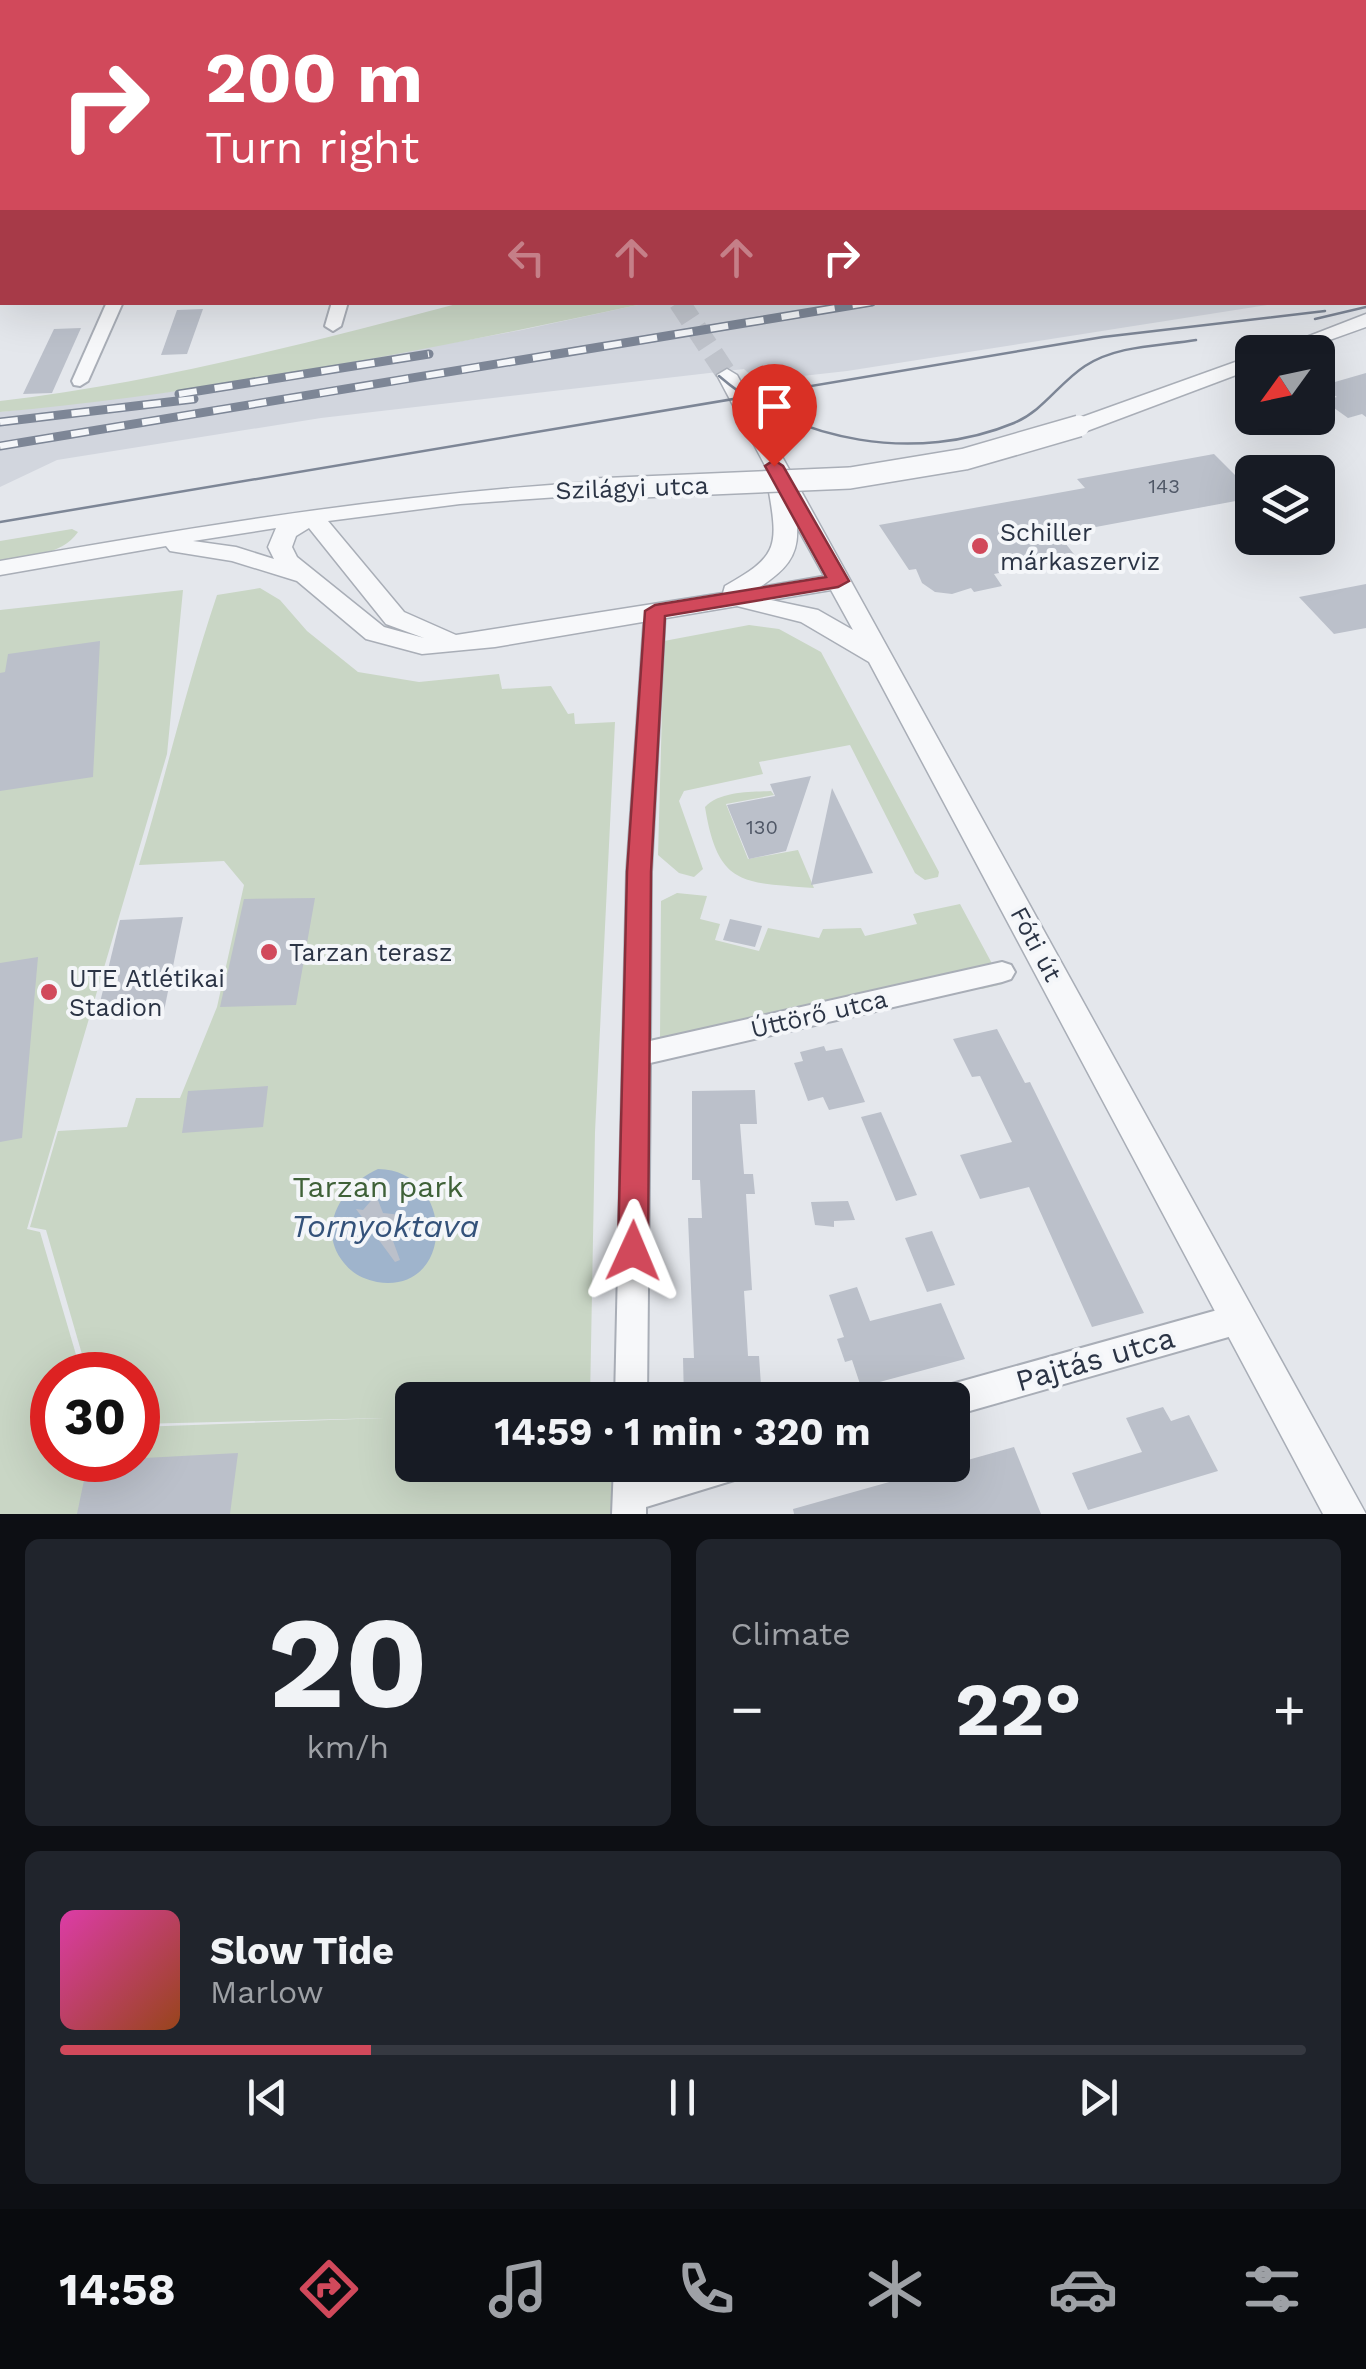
<!DOCTYPE html>
<meta charset="utf-8">
<style>
body{margin:0;font-family:"Work Sans",sans-serif;background:#20242c;color:#f1f3f6;height:100vh;display:flex;flex-direction:column;font-size:38px;white-space:nowrap}
*{box-sizing:border-box;margin:0}
p{font-size:32px;color:#9ea1a6}
.icon{flex:none;width:55px;height:55px;fill:none;stroke:currentColor;stroke-width:2;stroke-linecap:round;stroke-linejoin:round}
.map{position:relative;height:1514px;overflow:hidden}
.details{display:flex;flex-direction:column;gap:25px;padding:25px;background:#0d0f14;flex:1}
.details>*{flex:none}
.hud{position:absolute;left:0px;top:0px;width:1368px;height:305px;box-shadow:0 10px 40px #0002;background:#d1495b;color:#fff;overflow:hidden}
.needle{width:65px;rotate:237deg}
.fabs{position:absolute;left:1235px;top:335px;display:grid;gap:20px}
.fabs a{display:grid;place-items:center;width:100px;height:100px;border-radius:15px;background:#171b24;box-shadow:0 10px 40px #0002;font-size:50px}
.speed{position:absolute;left:30px;top:1352px;display:flex;gap:20px;font-size:50px;font-weight:700;text-align:center}
.speed>*{display:grid;place-content:center;width:130px;height:130px;border-radius:50%;background:#171b24;box-shadow:0 10px 40px #0002;line-height:1}
.speed .limit{border:15px solid #d22;background:#fff;color:#111}
.pin{position:absolute;display:grid;place-items:center;width:85px;height:85px;color:#fff;margin:-102px -42px;border-radius:50% 50% 50% 0;rotate:-45deg;box-shadow:0 0 10px #0007}
.pin .icon{rotate:45deg}
.me{position:absolute;width:110px;margin:-55px;rotate:1deg;stroke-linejoin:round;filter:drop-shadow(0 0 8px #0008)}
.turn{display:flex;align-items:center;gap:35px;height:210px;padding:0 40px;font-size:45px}
.turn .icon{width:130px;height:130px;stroke-width:2.5}
.turn b{display:block;font-size:70px;line-height:85px}
.lanes{display:flex;align-items:center;height:95px;padding:0 40px;background:#0003;justify-content:center;gap:50px;direction:ltr}
.lanes .off{opacity:.35}
.big{font-size:75px;font-weight:700;line-height:1.1}
.details .widget{flex:1;display:flex;flex-direction:column;justify-content:center;gap:15px;min-width:0;padding:0 35px;border-radius:15px;background:#20242c}
.details .dial{align-items:center;gap:0}
.dial b{font-size:130px;line-height:1}
.song{display:flex;align-items:center;gap:30px}
.cover{width:120px;height:120px;border-radius:15px;background:linear-gradient(135deg,hsl(320 70% 55%),hsl(20 70% 35%))}
.played{height:10px;border-radius:5px;background:linear-gradient(90deg,#d1495b 25%,#363941 25%)}
.keys{display:flex;justify-content:space-around;direction:ltr}
.heat{display:flex;justify-content:space-between;align-items:center;font-size:55px;direction:ltr}
.details .tiles{flex:1;display:grid;gap:25px;grid-template-columns:1fr 1fr}
.widget:last-child{grid-column:span 2}
.trip{position:absolute;left:395px;top:1382px;width:575px;height:100px;border-radius:15px;background:#171b24;box-shadow:0 10px 40px #0002;font-weight:700;line-height:100px;text-align:center}
.tab-bar{display:flex;height:160px;justify-content:space-around;align-items:center;background:#090b0e;color:#9ea1a6}
.tab-bar .icon{width:70px;height:70px}
.tab-bar .selected{color:#d1495b}
.tab-bar b{font-size:45px;color:#f1f3f6}
.map>svg:first-child{display:block}
.built{fill:#d2d6de}
.green{fill:#c9d6c5}
.water{fill:#9fb4cc}
.building{fill:#bbc0ca}
.lines{fill:none;stroke-linecap:round;stroke-linejoin:round}
.tertiary-tunnel{stroke:#bfc3cb;stroke-width:21;stroke-dasharray:21 10;stroke-linecap:butt}
.minor-casing{stroke:#a9aeb7;stroke-width:4}
.tertiary-casing{stroke:#a9aeb7;stroke-width:3}
.minor{fill:#f7f8fa;fill-rule:evenodd}
.tertiary{fill:#f7f8fa;fill-rule:evenodd}
.tram{stroke:#7d8696;stroke-width:2.5}
.rail-casing{stroke:#7d8696;stroke-width:9}
.rail{stroke:#f4f6f9;stroke-width:6;stroke-dasharray:18;stroke-linecap:butt}
.tertiary-bridge-casing{stroke:#a9aeb7;stroke-width:24;stroke-linecap:butt}
.tertiary-bridge{stroke:#f7f8fa;stroke-width:21}
.route{fill:#d1495b;stroke:#882f3b;stroke-width:2.5}
.poi-dot{fill:#d1495b;stroke:#f4f6f9;stroke-width:4}
.labels{text-anchor:middle;dominant-baseline:central;stroke-width:8;stroke-linejoin:round;paint-order:stroke}
.number-label{font-size:20px;fill:#4f5766}
.street-label{font-size:25px;fill:#2b3445;stroke:#f4f6f9}
.poi-label{font-size:25px;fill:#2b3445;stroke:#f4f6f9;text-anchor:start}
.near-park-label{font-size:30px;fill:#3f6138;stroke:#f4f6f9}
.near-street-label{font-size:30px;fill:#2b3445;stroke:#f4f6f9}
.near-water-label{font-size:32px;font-style:italic;fill:#34527a;stroke:#f4f6f9}
</style>
<div class="map">
<svg width="1366" height="1514" viewBox="0 0 1366 1514">
<rect width="100%" height="100%" fill="#e4e7ec"/>
<polygon class="built" points="647,303 1280,303 847,371 757,381 744,369 321,418 57,460 0,487 0,412 209,387 522,330"/>
<g class="green">
<path d="M464,302l183,1c-214,46 -429,89 -647,109v-11c157,-18 311,-59 464,-99z"/>
<path d="M72,529l6,3c-17,24 -50,24 -78,29v-20z"/>
<path d="M260,588l20,12 27,31 51,41 61,10 80,-8 3,15 49,-3 17,28 6,-1 1,11 40,-2 -20,410 -5,268h-178v65h217l-1,49h-628v-904l183,-20 -16,164 -140,475 13,3 42,143h-30v85h86v-33l246,-9 -246,6v-49h-50l-42,-145 -16,-3 28,-96 69,-4 9,-29h44l37,-91 27,-122 -20,-24 -85,4c27,-90 48,-181 78,-270z"/>
<polygon points="749,625 779,629 821,652 939,872 938,877 925,880 915,873 850,745 759,762 763,774 684,791 679,801 703,869 694,877 679,873 658,855 664,641"/>
<path d="M771,791l3,4 -48,9 22,55 50,-9 16,38c-70,-6 -96,0 -109,-81 15,-16 46,-15 66,-16z"/>
<polygon points="677,893 707,896 700,919 720,924 715,940 759,951 768,928 819,938 823,929 861,928 865,936 917,924 913,914 960,904 1003,984 982,989 966,982 660,1039 661,901"/>
</g>
<path class="water" d="M378,1169c78,1 78,126 -1,113 -14,-3 -24,-8 -33,-19 -29,-35 -1,-79 34,-94z"/>
<g class="building">
<polygon points="203,309 187,354 161,355 177,310"/>
<polygon points="81,328 52,393 23,394 54,329"/>
<polygon points="1366,373 1366,417 1362,414 1348,418 1323,400 1337,397 1321,386"/>
<polygon points="1214,454 1252,492 1252,498 1058,534 1077,558 994,574 1002,586 974,592 971,588 952,594 935,592 922,583 916,569 909,570 879,525 1085,488 1077,479"/>
<polygon points="1366,584 1366,628 1334,634 1299,597"/>
<polygon points="100,641 93,777 0,791 0,673 5,672 8,654"/>
<polygon points="811,776 786,851 749,859 727,805 775,796 770,784"/>
<polygon points="832,788 873,873 811,885"/>
<polygon points="315,898 296,1005 220,1007 244,899"/>
<polygon points="183,917 163,1016 96,1019 120,920"/>
<polygon points="730,919 762,926 755,947 723,940"/>
<polygon points="38,957 22,1138 0,1142 0,963"/>
<polygon points="997,1029 1025,1083 1030,1082 1144,1313 1092,1327 1029,1187 980,1199 960,1155 1012,1142 980,1076 972,1077 953,1039"/>
<polygon points="824,1046 826,1051 842,1048 865,1102 829,1110 823,1097 808,1101 794,1063 803,1061 800,1052"/>
<polygon points="268,1086 263,1127 182,1133 188,1091"/>
<polygon points="755,1090 757,1124 740,1124 744,1174 753,1174 755,1194 746,1194 752,1290 744,1291 748,1356 759,1356 762,1400 684,1400 683,1358 694,1358 688,1218 702,1218 700,1180 692,1180 692,1091"/>
<polygon points="881,1112 917,1195 896,1201 861,1117"/>
<polygon points="376,1195 383,1213 402,1215 389,1230 400,1260 395,1262 356,1209 363,1210"/>
<polygon points="848,1201 855,1220 834,1221 834,1227 815,1225 811,1202"/>
<polygon points="932,1231 955,1285 927,1292 905,1238"/>
<polygon points="857,1287 870,1321 941,1303 965,1359 861,1387 852,1360 845,1362 837,1339 844,1337 829,1295"/>
<polygon points="1163,1407 1171,1421 1189,1415 1218,1471 1088,1510 1072,1473 1142,1452 1126,1418"/>
<polygon points="1014,1447 1041,1514 794,1514 793,1509"/>
<polygon points="238,1453 230,1514 77,1514 88,1461"/>
</g>
<g class="lines">
<polyline class="tertiary-tunnel" points="679,302 727,375"/>
<defs>
<g id="minor">
<polygon points="0,0 7,0 0,4"/>
<polygon points="928,0 940,0 941,2 930,2"/>
<rect x="1365" y="98" width="1" height="8"/>
<polygon points="2,116 2,127 0,128 0,117"/>
<polygon points="0,250 2,251 2,259 0,260"/>
<polygon points="107,302 123,302 88,381 80,386 74,385 72,381"/>
<polygon points="332,302 348,302 341,326 333,331 325,326"/>
<polygon points="655,605 665,611 651,872 650,1041 1002,962 1011,965 1015,972 1011,979 1002,982 650,1063 647,1400 615,1400 627,872 645,611"/>
<polygon points="1239,1304 1250,1309 1254,1319 1250,1329 1239,1334 952,1416 952,1400 936,1400 941,1389 952,1384"/>
<polygon points="614,1465 646,1465 646,1473 675,1465 748,1465 744,1477 646,1507 646,1514 612,1514"/>
</g>
<g id="tertiary">
<rect x="682" y="0" width="14" height="2"/>
<polygon points="1339,0 1366,0 1366,5 1338,2"/>
<rect x="0" y="52" width="2" height="8"/>
<polygon points="1366,314 1366,327 1296,352 1268,352"/>
<polygon points="1252,356 1252,369 1087,431 1071,431 1068,426 1071,421"/>
<path d="M727,369l10,6 629,1139h-43l-454,-852 -68,-40 -64,-16 -242,41 -73,7 -56,-15 -69,-58 -65,-20 -62,-10 -4,-5 -166,29v-14c198,-35 394,-67 594,-79l8,2 3,5 -3,5 -142,10 -132,17 76,91 52,23 267,-42 2,-7c51,-29 54,-37 44,-94l7,-6 -59,-111zM797,527l27,49 -64,11c24,-16 39,-30 37,-60zM276,528l-8,19 6,12 -38,-12 -43,-6zM309,528l77,96 38,14 -40,-11 -87,-70 -5,-10 4,-11zM831,590l22,40 -35,-20 -47,-10z"/>
</g>
</defs>
<use href="#minor" class="minor-casing"/>
<use href="#tertiary" class="tertiary-casing"/>
<use href="#minor" class="minor"/>
<use href="#tertiary" class="tertiary"/>
<g class="tram">
<polyline points="1315,319 1366,307"/>
<path d="M719,376c77,67 199,87 295,47 29,-12 45,-40 71,-57 32,-21 75,-20 111,-26"/>
<polyline points="0,522 1103,337 1325,311"/>
</g>
<defs>
<g id="rail">
<polyline points="179,394 429,354"/>
<polyline points="0,422 194,399"/>
<polyline points="0,446 872,302"/>
</g>
</defs>
<use href="#rail" class="rail-casing"/>
<use href="#rail" class="rail"/>
<defs>
<polyline id="tertiary-bridge" points="594,489 850,478 965,459 1079,426"/>
</defs>
<use href="#tertiary-bridge" class="tertiary-bridge-casing"/>
<use href="#tertiary-bridge" class="tertiary-bridge"/>
</g>
<polygon class="route" points="774,460 783,466 849,581 838,587 665,616 651,872 648,1251 644,1261 633,1265 622,1261 618,1251 627,872 645,611 655,605 826,577 765,466"/>
<g class="poi-dot">
<circle cx="980" cy="546" r="10"/>
<circle cx="269" cy="952" r="10"/>
<circle cx="49" cy="992" r="10"/>
</g>
<g class="labels">
<g class="number-label">
<text x="1164" y="486">143</text>
<text x="762" y="827">130</text>
</g>
<g class="street-label">
<text transform="translate(632 488) rotate(-2)">Szilágyi utca</text>
<text transform="translate(1036 944) rotate(62)">Fóti út</text>
<text transform="translate(819 1014) rotate(-13)">Úttörő utca</text>
</g>
<g class="poi-label">
<text x="1000" y="532">Schiller<tspan x="1000" dy="29">márkaszerviz</tspan></text>
<text x="289" y="952">Tarzan terasz</text>
<text x="69" y="978">UTE Atlétikai<tspan x="69" dy="29">Stadion</tspan></text>
</g>
<g class="near-park-label">
<text x="378" y="1186">Tarzan park</text>
</g>
<g class="near-street-label">
<text transform="translate(1095 1359) rotate(-16)">Pajtás utca</text>
</g>
<g class="near-water-label">
<text x="385" y="1226">Tornyoktava</text>
</g>
</g>
</svg>
<div class="fabs">
<a><svg class="needle" viewBox="-14 -14 28 28"><path d="M0-13l5 13h-10z" fill="#e53935"/><path d="M0 13l5-13h-10z" fill="#9ea1a6"/></svg></a>
<a><svg class="icon" aria-label="layers" viewBox="0 0 24 24"><path d="M12 4l9 5-9 5-9-5zM3 14l9 5 9-5"/></svg></a>
</div>
<div class="speed"><div class="limit">30</div></div>
<div class="pin" style="left:774px;top:466px;background:#d93025"><svg class="icon" aria-label="arrive" viewBox="0 0 24 24"><path d="M6 21V4h12l-3 4 3 4H6"/></svg></div>
<svg class="me" style="left:633px;top:1251px" viewBox="-20 -20 40 40"><path d="M0-17L14 15 0 8-14 15z" fill="#d1495b" stroke="#fff" stroke-width="4"/></svg>
<div class="trip">14:59 · 1 min · 320 m</div>
<div class="hud">
<div class="turn"><svg class="icon" aria-label="right" viewBox="0 0 24 24"><path d="M7 20v-9h11M14 6l5 5-5 5"/></svg><div><b>200 m</b>Turn right</div></div>
<div class="lanes"><svg class="icon off" aria-label="left" viewBox="0 0 24 24"><path d="M17 20v-9H6M10 6l-5 5 5 5"/></svg><svg class="icon off" aria-label="ahead" viewBox="0 0 24 24"><path d="M12 20V5M6 11l6-6 6 6"/></svg><svg class="icon off" aria-label="ahead" viewBox="0 0 24 24"><path d="M12 20V5M6 11l6-6 6 6"/></svg><svg class="icon" aria-label="right" viewBox="0 0 24 24"><path d="M7 20v-9h11M14 6l5 5-5 5"/></svg></div>
</div>
</div>
<section class="details">
<div class="tiles">
<div class="widget dial"><b>20</b><p>km/h</p></div>
<div class="widget"><p>Climate</p>
<div class="heat"><a>−</a><b class="big">22°</b><a>+</a></div>
</div>
<div class="widget">
<div class="song"><i class="cover"></i><div><b>Slow Tide</b><p>Marlow</p></div></div>
<div class="played"></div>
<div class="keys"><svg class="icon" aria-label="previous" viewBox="0 0 24 24"><path d="M18 5L8 12l10 7zM5 5v14"/></svg><svg class="icon" aria-label="pause" viewBox="0 0 24 24"><path d="M8 5v14M16 5v14"/></svg><svg class="icon" aria-label="next" viewBox="0 0 24 24"><path d="M6 5l10 7-10 7zM19 5v14"/></svg></div>
</div>
</div>
</section>
<nav class="tab-bar">
<b>14:58</b>
<svg class="icon selected" aria-label="directions" viewBox="0 0 24 24"><path d="M12 3l9 9-9 9-9-9zM9 14v-3h6M13 9l2 2-2 2"/></svg>
<svg class="icon" aria-label="music" viewBox="0 0 24 24"><path d="M9 18V5l10-2v13"/><circle cx="6" cy="18" r="3"/><circle cx="16" cy="16" r="3"/></svg>
<svg class="icon" aria-label="phone" viewBox="0 0 24 24"><path d="M5 4h4l2 5-3 2q2 4 5 5l2-3 5 2v4C11 20 4 13 5 4z"/></svg>
<svg class="icon" aria-label="climate" viewBox="0 0 24 24"><path d="M12 3v18M4 7l16 10M4 17L20 7"/></svg>
<svg class="icon" aria-label="car" viewBox="0 0 24 24"><path d="M5 17H2v-5l4-1 3-4h7l3 4 3 1v5h-3M9 17h6M6 11h13"/><circle cx="7" cy="17" r="2"/><circle cx="17" cy="17" r="2"/></svg>
<svg class="icon" aria-label="filters" viewBox="0 0 24 24"><path d="M4 7h16M4 17h16"/><circle cx="9" cy="7" r="2"/><circle cx="15" cy="17" r="2"/></svg>
</nav>
